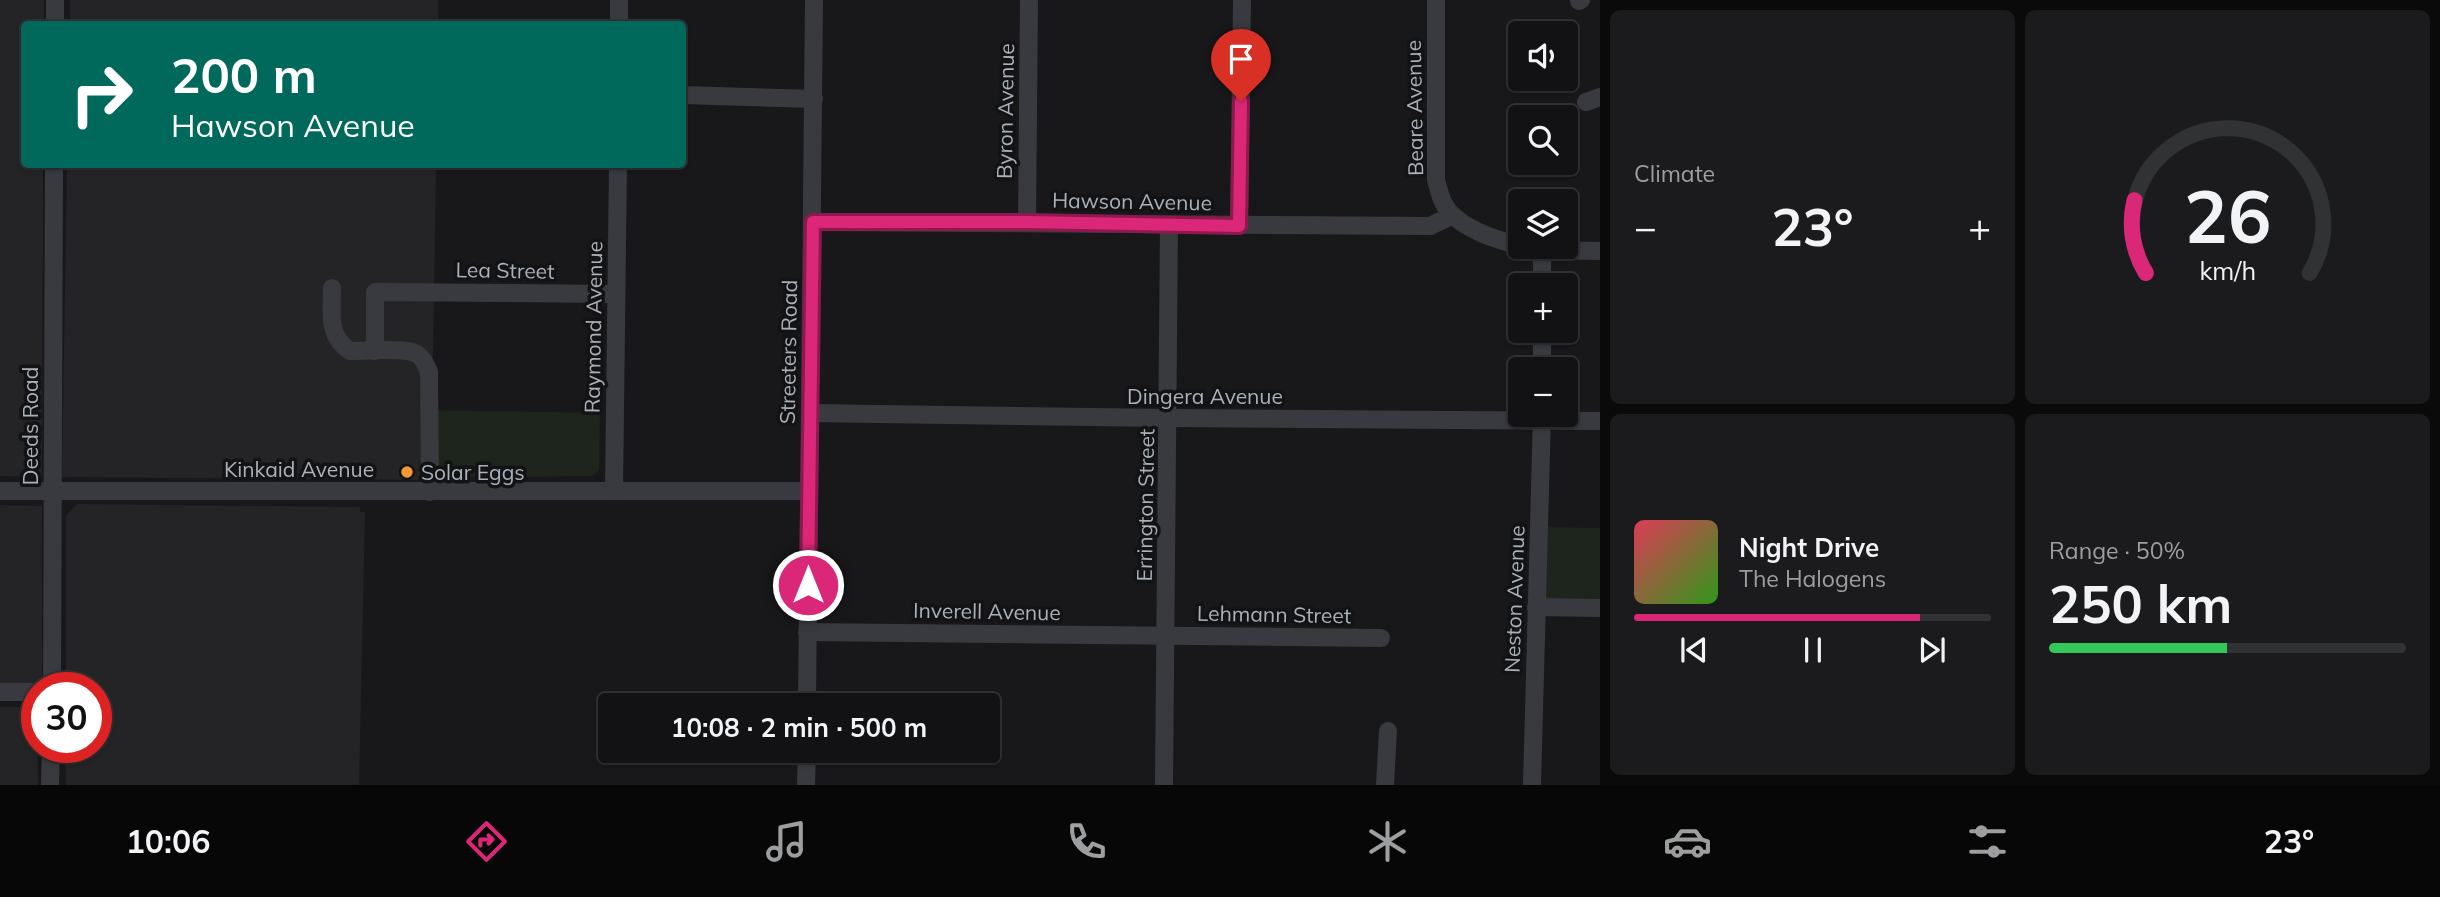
<!DOCTYPE html>
<meta charset="utf-8">
<style>
body{margin:0;font-family:Mulish,sans-serif;background:#1b1b1d;color:#f1f3f6;height:100vh;display:flex;flex-direction:column;font-size:26px;white-space:nowrap}
*{box-sizing:border-box;margin:0}
p{font-size:23px;color:#9c9ea0}
.icon{flex:none;width:38px;height:38px;fill:none;stroke:currentColor;stroke-width:2;stroke-linecap:round;stroke-linejoin:round}
.map{position:relative;flex:1;overflow:hidden}
.sheet{display:flex;flex-direction:column;gap:10px;padding:10px;background:#0a0a0b;width:840px}
.sheet>*{flex:none}
.top-card{position:absolute;left:21px;top:21px;width:665px;height:147px;border-radius:7px;box-shadow:0 2px 5px #0004,0 0 0 2px #313234;background:#00695c;color:#fff;overflow:hidden}
.tools{position:absolute;left:1508px;top:21px;display:grid;gap:14px}
.tools a{display:grid;place-items:center;width:70px;height:70px;border-radius:7px;background:#121214;box-shadow:0 2px 5px #0004,0 0 0 2px #313234;font-size:35px}
.speed{position:absolute;left:21px;top:672px;display:flex;gap:14px;font-size:35px;font-weight:700;text-align:center}
.speed>*{display:grid;place-content:center;width:91px;height:91px;border-radius:50%;background:#121214;box-shadow:0 2px 5px #0004,0 0 0 2px #313234;line-height:1}
.speed .limit{border:10px solid #d22;background:#fff;color:#111}
.pin{position:absolute;display:grid;place-items:center;width:60px;height:60px;color:#fff;margin:-72px -30px;border-radius:50% 50% 50% 0;rotate:-45deg;box-shadow:0 0 7px #0007}
.pin .icon{rotate:45deg}
.me{position:absolute;width:77px;margin:-38px;rotate:0deg;stroke-linejoin:round;filter:drop-shadow(0 0 5px #0008)}
.turn{display:flex;align-items:center;gap:24px;height:147px;padding:0 35px;font-size:32px}
.turn .icon{width:91px;height:91px;stroke-width:2.5}
.turn b{display:block;font-size:49px;line-height:60px}
.big{font-size:52px;font-weight:700;line-height:1.1}
.sheet .widget{flex:1;display:flex;flex-direction:column;justify-content:center;gap:10px;min-width:0;padding:0 24px;border-radius:10px;background:#1b1b1d}
.sheet .dial{align-items:center;gap:0}
.dial svg{height:182px;overflow:visible;fill:none;stroke:#313234;stroke-width:7;stroke-linecap:round;text-anchor:middle}
.dial text{fill:#f1f3f6;stroke:none}
.song{display:flex;align-items:center;gap:21px}
.cover{width:84px;height:84px;border-radius:10px;background:linear-gradient(135deg,hsl(350 70% 55%),hsl(110 70% 35%))}
.played{height:7px;border-radius:4px;background:linear-gradient(90deg,#db2777 80%,#313234 80%)}
.keys{display:flex;justify-content:space-around;direction:ltr}
.heat{display:flex;justify-content:space-between;align-items:center;font-size:38px;direction:ltr}
.charge{height:10px;border-radius:5px;background:linear-gradient(90deg,#34c759 50%,#313234 0)}
.sheet .tiles{flex:1;display:grid;gap:10px;grid-template-columns:repeat(2,1fr)}
.trip{position:absolute;left:598px;top:693px;width:402px;height:70px;border-radius:7px;background:#121214;box-shadow:0 2px 5px #0004,0 0 0 2px #313234;font-weight:700;line-height:70px;text-align:center}
.dock{display:flex;height:112px;justify-content:space-around;align-items:center;background:#070708;color:#9c9ea0}
.dock .icon{width:49px;height:49px}
.dock .active{color:#db2777}
.dock b{font-size:32px;color:#f1f3f6}
main{display:flex;flex:1;min-height:0}
.map>svg:first-child{display:block}
.built{fill:#242427}
.green{fill:#1d251d}
.lines{fill:none;stroke-linecap:round;stroke-linejoin:round}
.minor{stroke:#393a3f;stroke-width:18}
.route-casing{stroke:#8e194d;stroke-width:18}
.route{stroke:#db2777;stroke-width:12}
.poi-dot{fill:#f49835;stroke:#131315;stroke-width:2.5}
.labels{text-anchor:middle;dominant-baseline:central;stroke-width:7;stroke-linejoin:round;paint-order:stroke}
.street-label{font-size:21px;fill:#aab1ba;stroke:#131315}
.poi-label{font-size:21px;fill:#aab1ba;stroke:#131315;text-anchor:start}
</style>
<main>
<div class="map">
<svg width="1600" height="785" viewBox="0 0 1600 785">
<rect width="100%" height="100%" fill="#18181a"/>
<g class="built">
<polygon points="0,0 44,0 44,24 24,24 24,164 43,165 42,477 0,476"/>
<rect x="70" y="0" width="368" height="24"/>
<polygon points="67,165 436,165 431,480 62,477"/>
<polygon points="77,504 360,507 360,512 365,512 359,785 66,785 66,747 96,747 96,688 66,688 66,516"/>
<polygon points="0,505 42,506 42,685 0,685"/>
<polygon points="0,707 37,707 38,785 0,785"/>
</g>
<g class="green">
<polygon points="433,410 600,413 599,470 593,476 431,478"/>
<polygon points="1538,527 1600,528 1600,608 1536,607"/>
</g>
<g class="lines">
<g class="minor">
<path d="M1436,0v180c3,10 5,22 12,30 16,20 49,30 73,36"/>
<polyline points="1579,1 1581,0"/>
<polyline points="55,24 55,0"/>
<polyline points="619,24 619,0"/>
<polyline points="682,95 814,99"/>
<polyline points="1586,102 1600,97"/>
<polyline points="813,222 1430,226 1445,219 1449,212"/>
<polyline points="1027,222 1029,0"/>
<polyline points="1239,226 1242,0"/>
<polyline points="1525,247 1542,250 1600,251"/>
<polyline points="1542,250 1542,285"/>
<path d="M332,288c0,25 -5,48 18,63 16,0 48,-3 62,1 9,2 14,12 17,20l1,120"/>
<polyline points="1542,331 1542,369"/>
<polyline points="375,351 375,292 616,294"/>
<polyline points="810,413 1168,418 1600,421"/>
<polyline points="0,491 808,491"/>
<polyline points="614,491 618,164"/>
<polyline points="1536,607 1600,608"/>
<polyline points="807,632 1381,638"/>
<polyline points="52,688 54,164"/>
<polyline points="0,692 37,692"/>
<polyline points="807,705 814,0"/>
<polyline points="50,785 51,747"/>
<polyline points="806,785 807,751"/>
<polyline points="1164,785 1169,225"/>
<polyline points="1385,785 1388,731"/>
<polyline points="1532,785 1542,415"/>
</g>
</g>
<g class="lines">
<defs>
<polyline id="route" points="808,585 813,222 1027,222 1239,226 1241,101"/>
</defs>
<use href="#route" class="route-casing"/>
<use href="#route" class="route"/>
</g>
<circle class="poi-dot" cx="407" cy="472" r="7"/>
<g class="labels">
<g class="street-label">
<text transform="translate(1414 108) rotate(-91)">Beare Avenue</text>
<text transform="translate(1005 111) rotate(-89)">Byron Avenue</text>
<text transform="translate(1132 201) rotate(1)">Hawson Avenue</text>
<text transform="translate(505 270) rotate(1)">Lea Street</text>
<text transform="translate(593 327) rotate(-89)">Raymond Avenue</text>
<text transform="translate(788 352) rotate(-89)">Streeters Road</text>
<text x="1205" y="396">Dingera Avenue</text>
<text transform="translate(30 426) rotate(-90)">Deeds Road</text>
<text x="299" y="469">Kinkaid Avenue</text>
<text transform="translate(1145 505) rotate(-89)">Errington Street</text>
<text transform="translate(1514 599) rotate(-88)">Neston Avenue</text>
<text transform="translate(987 611) rotate(1)">Inverell Avenue</text>
<text transform="translate(1274 614) rotate(1)">Lehmann Street</text>
</g>
<g class="poi-label">
<text x="421" y="472">Solar Eggs</text>
</g>
</g>
</svg>
<div class="tools">
<a><svg class="icon" aria-label="sound" viewBox="0 0 24 24"><path d="M4 9h4l5-4v14l-5-4H4zM17 9q2 3 0 6"/></svg></a>
<a><svg class="icon" aria-label="search" viewBox="0 0 24 24"><circle cx="10" cy="10" r="6"/><path d="M15 15l6 6"/></svg></a>
<a><svg class="icon" aria-label="layers" viewBox="0 0 24 24"><path d="M12 4l9 5-9 5-9-5zM3 14l9 5 9-5"/></svg></a>
<a>+</a>
<a>−</a>
</div>
<div class="speed"><div class="limit">30</div></div>
<div class="pin" style="left:1241px;top:101px;background:#d93025"><svg class="icon" aria-label="arrive" viewBox="0 0 24 24"><path d="M6 21V4h12l-3 4 3 4H6"/></svg></div>
<svg class="me" style="left:808px;top:585px" viewBox="-20 -20 40 40"><circle r="17" fill="#db2777" stroke="#fff" stroke-width="3"/><path d="M0-11L8 9 0 5-8 9z" fill="#fff"/></svg>
<div class="trip">10:08 · 2 min · 500 m</div>
<div class="top-card">
<div class="turn"><svg class="icon" aria-label="right" viewBox="0 0 24 24"><path d="M7 20v-9h11M14 6l5 5-5 5"/></svg><div><b>200 m</b>Hawson Avenue</div></div>
</div>
</div>
<section class="sheet">
<div class="tiles">
<div class="widget"><p>Climate</p>
<div class="heat"><a>−</a><b class="big">23°</b><a>+</a></div>
</div>
<div class="widget dial"><svg viewBox="0 0 100 80">
<path d="M14 69A42 42 0 1 1 86 69"/>
<path d="M14 69A42 42 0 0 1 9 37" stroke="#db2777"/>
<text x="50" y="56" font-size="32" font-weight="700">26</text>
<text x="50" y="72" font-size="11">km/h</text>
</svg></div>
<div class="widget">
<div class="song"><i class="cover"></i><div><b>Night Drive</b><p>The Halogens</p></div></div>
<div class="played"></div>
<div class="keys"><svg class="icon" aria-label="previous" viewBox="0 0 24 24"><path d="M18 5L8 12l10 7zM5 5v14"/></svg><svg class="icon" aria-label="pause" viewBox="0 0 24 24"><path d="M8 5v14M16 5v14"/></svg><svg class="icon" aria-label="next" viewBox="0 0 24 24"><path d="M6 5l10 7-10 7zM19 5v14"/></svg></div>
</div>
<div class="widget"><p>Range · 50%</p><b class="big">250 km</b><div class="charge"></div></div>
</div>
</section>
</main>
<nav class="dock">
<b>10:06</b>
<svg class="icon active" aria-label="directions" viewBox="0 0 24 24"><path d="M12 3l9 9-9 9-9-9zM9 14v-3h6M13 9l2 2-2 2"/></svg>
<svg class="icon" aria-label="music" viewBox="0 0 24 24"><path d="M9 18V5l10-2v13"/><circle cx="6" cy="18" r="3"/><circle cx="16" cy="16" r="3"/></svg>
<svg class="icon" aria-label="phone" viewBox="0 0 24 24"><path d="M5 4h4l2 5-3 2q2 4 5 5l2-3 5 2v4C11 20 4 13 5 4z"/></svg>
<svg class="icon" aria-label="climate" viewBox="0 0 24 24"><path d="M12 3v18M4 7l16 10M4 17L20 7"/></svg>
<svg class="icon" aria-label="car" viewBox="0 0 24 24"><path d="M5 17H2v-5l4-1 3-4h7l3 4 3 1v5h-3M9 17h6M6 11h13"/><circle cx="7" cy="17" r="2"/><circle cx="17" cy="17" r="2"/></svg>
<svg class="icon" aria-label="filters" viewBox="0 0 24 24"><path d="M4 7h16M4 17h16"/><circle cx="9" cy="7" r="2"/><circle cx="15" cy="17" r="2"/></svg>
<b>23°</b>
</nav>
